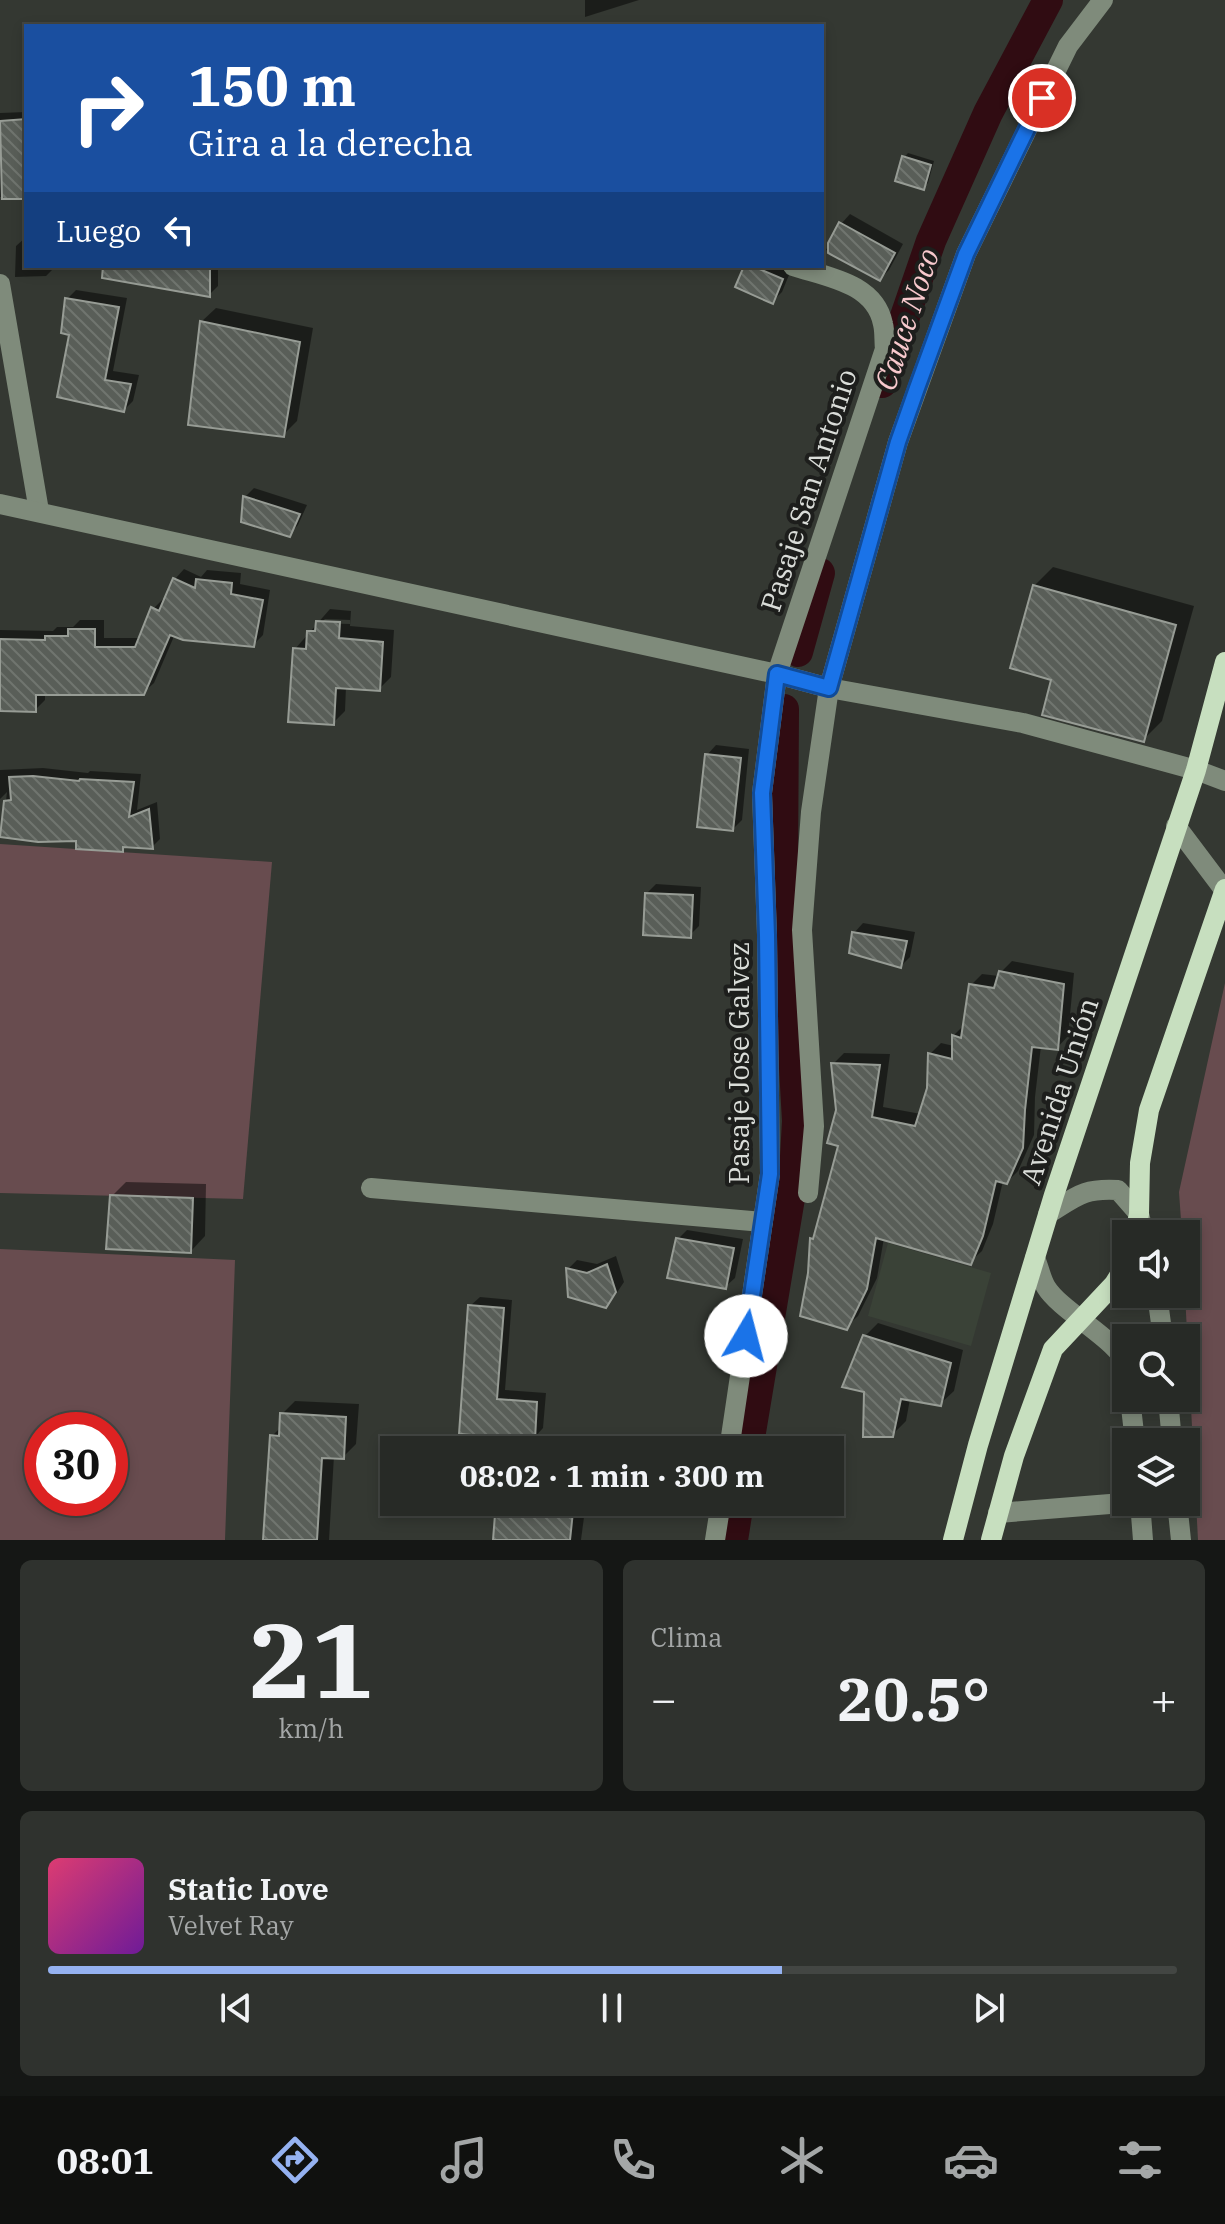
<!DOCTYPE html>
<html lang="es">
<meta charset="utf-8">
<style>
body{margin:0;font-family:"IBM Plex Serif",serif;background:#2f322e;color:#f1f3f6;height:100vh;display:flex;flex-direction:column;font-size:30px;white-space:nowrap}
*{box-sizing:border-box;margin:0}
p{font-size:26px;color:#a4a7a7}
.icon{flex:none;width:44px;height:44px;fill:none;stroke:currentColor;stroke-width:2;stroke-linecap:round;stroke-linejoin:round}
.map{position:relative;height:1540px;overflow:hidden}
.drawer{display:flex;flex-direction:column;gap:20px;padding:20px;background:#151715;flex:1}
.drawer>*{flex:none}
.guide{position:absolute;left:24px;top:24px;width:800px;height:244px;border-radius:0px;box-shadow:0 4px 12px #0003,0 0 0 2px #434643;background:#1a4fa0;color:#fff;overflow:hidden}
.buttons{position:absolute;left:1112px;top:1220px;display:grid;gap:16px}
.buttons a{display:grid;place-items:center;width:88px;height:88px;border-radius:0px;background:#272a26;box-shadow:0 4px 12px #0003,0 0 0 2px #434643;font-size:40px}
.speed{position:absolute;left:24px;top:1412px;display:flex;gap:16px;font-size:40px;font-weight:700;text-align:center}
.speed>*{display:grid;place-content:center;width:104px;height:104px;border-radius:50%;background:#272a26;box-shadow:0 4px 12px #0003,0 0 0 2px #434643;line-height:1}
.speed .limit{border:12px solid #d22;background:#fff;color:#111}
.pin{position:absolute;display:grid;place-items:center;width:68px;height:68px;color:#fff;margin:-34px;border:4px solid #fff;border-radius:50%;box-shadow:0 2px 8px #0007}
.me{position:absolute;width:88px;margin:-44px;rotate:8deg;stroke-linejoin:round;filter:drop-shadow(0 0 6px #0008)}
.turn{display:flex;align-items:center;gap:28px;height:168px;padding:0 32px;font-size:36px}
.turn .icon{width:104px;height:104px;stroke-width:2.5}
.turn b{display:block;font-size:56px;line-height:68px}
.then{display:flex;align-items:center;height:76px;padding:0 32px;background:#0003;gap:16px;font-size:30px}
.big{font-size:60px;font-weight:700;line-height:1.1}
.drawer .widget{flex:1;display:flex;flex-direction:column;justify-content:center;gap:12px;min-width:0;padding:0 28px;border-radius:12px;background:#2f322e}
.drawer .dial{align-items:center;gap:0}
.dial b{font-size:104px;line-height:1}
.song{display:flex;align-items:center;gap:24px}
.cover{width:96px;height:96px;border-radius:12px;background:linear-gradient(135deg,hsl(340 70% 55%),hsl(280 70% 35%))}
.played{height:8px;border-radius:4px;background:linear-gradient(90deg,#95b2f1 65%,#434643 65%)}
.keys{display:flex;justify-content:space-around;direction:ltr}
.heat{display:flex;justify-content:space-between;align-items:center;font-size:44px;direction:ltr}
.drawer .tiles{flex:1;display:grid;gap:20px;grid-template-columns:1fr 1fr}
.widget:last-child{grid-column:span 2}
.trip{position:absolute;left:380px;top:1436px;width:464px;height:80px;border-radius:0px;background:#272a26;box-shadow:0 4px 12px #0003,0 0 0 2px #434643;font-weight:700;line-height:80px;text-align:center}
.dock{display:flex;height:128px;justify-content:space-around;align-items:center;background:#10110f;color:#a4a7a7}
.dock .icon{width:56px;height:56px}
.dock .current{color:#95b2f1}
.dock b{font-size:36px;color:#f1f3f6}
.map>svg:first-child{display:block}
.built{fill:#3a4237}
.green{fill:#684c4f;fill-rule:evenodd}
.shadow{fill:#0007;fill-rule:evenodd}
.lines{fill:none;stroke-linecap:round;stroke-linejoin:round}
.canal{stroke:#300c12;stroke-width:30}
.building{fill:url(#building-back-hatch);stroke:#979c95;stroke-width:2}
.minor{stroke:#7f8b7b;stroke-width:20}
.major{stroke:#c7dfbf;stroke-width:20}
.route-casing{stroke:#114b97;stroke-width:20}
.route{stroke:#1a73e8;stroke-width:14}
.labels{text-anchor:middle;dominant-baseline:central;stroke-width:8;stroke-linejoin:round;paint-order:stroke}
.street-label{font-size:28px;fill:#daddd9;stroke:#1d1e1c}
.water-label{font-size:30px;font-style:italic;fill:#f8c9cd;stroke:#1d1e1c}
</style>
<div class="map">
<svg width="1225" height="1540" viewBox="0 0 1225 1540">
<defs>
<pattern id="building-back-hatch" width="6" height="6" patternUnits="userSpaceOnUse" patternTransform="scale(2)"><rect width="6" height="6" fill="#595e58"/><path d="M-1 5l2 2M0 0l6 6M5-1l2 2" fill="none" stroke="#70756f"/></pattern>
</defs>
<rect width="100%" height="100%" fill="#343832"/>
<polygon class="built" points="888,1243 991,1273 971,1346 868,1316"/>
<g class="green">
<polygon points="0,844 272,862 243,1199 0,1193"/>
<polygon points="1225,983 1225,1540 1198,1540 1185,1294 1186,1234 1182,1234 1179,1192"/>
<path d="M0,1249l235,11 -10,280h-225zM42,1430h68v68h-68z"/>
</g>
<g class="shadow">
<polygon points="585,0 639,0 585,17"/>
<polygon points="26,112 26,197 0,197 0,113"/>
<polygon points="908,153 934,161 928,183 924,187 904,158"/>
<polygon points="850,214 903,244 889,270 880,279 826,250 841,224"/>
<polygon points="26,237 26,266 56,266 46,276 15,277 16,246"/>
<polygon points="168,266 218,266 218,286 209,295"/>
<polygon points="746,266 782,266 791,270 782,292 773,301"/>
<polygon points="76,290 127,298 113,371 139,375 133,401 124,410 71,333 67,299"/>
<polygon points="216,308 313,328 297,421 283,435 201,322"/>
<polygon points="254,488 307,505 298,525 289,535 245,497"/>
<polygon points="1053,567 1194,606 1162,721 1143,740 1054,678 1034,586"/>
<polygon points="184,569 201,577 207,570 241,573 240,584 270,590 263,635 253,645 175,634 154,683 143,693 45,693 45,700 35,710 0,709 0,630 53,631 57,627 73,627 80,620 104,620 104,638 141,638 153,609 163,599 166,600 175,579"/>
<path d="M330,609l21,2 -1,15 44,4 -3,47 -12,12 -33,-2 -1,24 -12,12 -38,-74zM325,619l25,1v4l-29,-1z"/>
<polygon points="716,745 749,749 742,820 733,829 707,755"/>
<polygon points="43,768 88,773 90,771 141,774 137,810 157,802 160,839 152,847 126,845 122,850 78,839 2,836 7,792 0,799 0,770"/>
<polygon points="656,884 701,887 699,926 690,935 647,893"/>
<polygon points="863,923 915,932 910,957 901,966 854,933"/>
<polygon points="1012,961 1074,973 1068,1036 1057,1048 1041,1046 1035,1097 1034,1135 1018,1171 1007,1182 1003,1181 993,1224 982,1251 970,1262 884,1238 877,1278 858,1316 846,1327 810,1274 812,1239 817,1235 841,1144 833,1064 844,1053 890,1054 883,1107 921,1114 929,1088 930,1054 941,1043 954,1046 954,1035 965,1024 971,985 982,974 999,976 1001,972"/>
<polygon points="126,1182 206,1184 205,1236 191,1251 112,1196"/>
<polygon points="687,1230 743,1239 735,1278 725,1287 678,1239"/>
<polygon points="616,1256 624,1282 614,1297 605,1306 568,1269 577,1260 597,1264"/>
<polygon points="480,1297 512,1300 505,1390 546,1393 543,1428 534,1438 461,1432 470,1306"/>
<polygon points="878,1323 963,1350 954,1391 940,1404 910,1399 906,1421 892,1435 865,1336"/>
<polygon points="295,1401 359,1404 356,1444 343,1457 334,1456 329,1540 265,1540 272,1436 281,1427 282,1414"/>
<polygon points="498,1502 586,1502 581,1540 495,1540"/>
</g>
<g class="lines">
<g class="canal">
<polyline points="882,383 931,241 988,113 1048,0"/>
<polyline points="798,652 820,573"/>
<polyline points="748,1450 794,1174 797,1121 783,871 784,709"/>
<polyline points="733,1540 739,1502"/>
</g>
</g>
<g class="building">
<polygon points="26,119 26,199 2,199 0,121"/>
<polygon points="902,156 931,165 924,190 895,181"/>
<polygon points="839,222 895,253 880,281 828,253 828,243"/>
<polygon points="103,266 210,266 210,297 102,278"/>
<polygon points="744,266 752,266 783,279 773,304 735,287"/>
<polygon points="65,298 119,307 105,380 131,384 124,412 57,397 69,335 61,333"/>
<polygon points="200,321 300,342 284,437 188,425"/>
<polygon points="243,496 300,514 290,537 241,522"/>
<polygon points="173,578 195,588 196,579 232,583 231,594 263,600 254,647 183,640 170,635 144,695 36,695 36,712 0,711 0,639 45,640 45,636 68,636 68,629 95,629 95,647 135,647 151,607 159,611"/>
<polygon points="1033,585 1176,625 1144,742 1042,715 1051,680 1010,668"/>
<polygon points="316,621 340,622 339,638 383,642 380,691 336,688 334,725 288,722 293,648 306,649 307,631 315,631"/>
<polygon points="705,754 741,758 733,831 697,827"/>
<polygon points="33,776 79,781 80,779 134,782 129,817 149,809 153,849 123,847 123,852 76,849 76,841 38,842 0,837 4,801 11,800 9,777"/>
<polygon points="645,893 693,895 691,938 643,935"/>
<polygon points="852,932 907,941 901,968 849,953"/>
<polygon points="999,971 1064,984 1058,1050 1032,1047 1025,1110 1023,1148 1007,1184 996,1181 983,1236 971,1265 876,1238 867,1289 847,1330 800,1316 808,1273 810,1238 813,1239 838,1146 827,1143 836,1110 831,1063 880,1065 872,1117 915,1126 927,1088 928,1053 952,1059 952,1035 961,1038 969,984 994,988"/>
<polygon points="110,1195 193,1198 191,1253 106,1249"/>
<polygon points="676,1238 734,1248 726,1289 667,1278"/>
<polygon points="607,1264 616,1292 606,1308 568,1297 566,1268 587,1273"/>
<polygon points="468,1305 504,1308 497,1399 537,1402 535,1440 459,1434"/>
<polygon points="863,1335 951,1363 941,1406 901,1399 893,1437 863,1437 864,1392 842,1387"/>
<polygon points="280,1413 346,1417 344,1459 322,1458 317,1540 263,1540 270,1435 279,1436"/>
<polygon points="496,1502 574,1502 570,1540 493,1540"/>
</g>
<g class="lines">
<g class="minor">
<polyline points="0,284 39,511"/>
<polyline points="0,504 777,674 829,688 1023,723 1196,770 1225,781"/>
<polyline points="1176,826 1225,891"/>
<polyline points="371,1188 763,1222"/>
<polyline points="808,1193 814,1126 802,930 811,812 829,688 898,442 966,254 1068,46 1103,0"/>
<path d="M1048,1214c29,-18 35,-26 70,-24l21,24 3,12"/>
<path d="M1035,1258c4,9 6,21 11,29 15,25 76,55 80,79"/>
<polyline points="1157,1294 1163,1338"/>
<polyline points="1130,1398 1135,1442"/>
<polyline points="1168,1398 1172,1442"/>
<path d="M729,1450l41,-276 -3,-239 -5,-142 15,-119 108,-325c-1,-8 0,-17 -2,-25 -8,-41 -56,-47 -90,-58"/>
<polyline points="1140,1502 1143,1540"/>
<polyline points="1177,1502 1181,1540"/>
<polyline points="998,1513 1135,1502"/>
<polyline points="715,1540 721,1502"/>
</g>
<g class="major">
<polyline points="1135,1234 1139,1214 1140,1163 1149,1110 1225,889"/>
<polyline points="953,1540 978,1445 1054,1195 1196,770 1225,662"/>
<polyline points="991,1540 1014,1456 1053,1349 1114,1284 1126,1265"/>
</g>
</g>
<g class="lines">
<defs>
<polyline id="route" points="746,1336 770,1174 767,935 762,793 777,674 829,688 898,442 917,388 966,254 1042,98"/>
</defs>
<use href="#route" class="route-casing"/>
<use href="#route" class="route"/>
</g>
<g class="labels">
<g class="street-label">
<text transform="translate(808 490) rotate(-72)">Pasaje San Antonio</text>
<text transform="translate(738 1063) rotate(-90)">Pasaje Jose Galvez</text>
<text transform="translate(1059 1091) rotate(-72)">Avenida Unión</text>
</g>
<g class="water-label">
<text transform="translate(906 319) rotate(-72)">Cauce Noco</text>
</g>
</g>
</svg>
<div class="buttons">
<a><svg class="icon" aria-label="sound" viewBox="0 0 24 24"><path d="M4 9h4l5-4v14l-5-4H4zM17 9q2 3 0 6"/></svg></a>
<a><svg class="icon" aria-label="search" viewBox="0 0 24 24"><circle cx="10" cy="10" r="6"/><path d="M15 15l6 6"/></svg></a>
<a><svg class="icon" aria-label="layers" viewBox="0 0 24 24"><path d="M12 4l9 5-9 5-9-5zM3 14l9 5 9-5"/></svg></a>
</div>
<div class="speed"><div class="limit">30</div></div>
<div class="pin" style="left:1042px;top:98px;background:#d93025"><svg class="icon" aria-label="arrive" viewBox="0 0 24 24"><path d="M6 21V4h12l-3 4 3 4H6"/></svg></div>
<svg class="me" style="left:746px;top:1336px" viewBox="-20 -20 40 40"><circle r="19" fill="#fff"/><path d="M0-13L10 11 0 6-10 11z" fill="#1a73e8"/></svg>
<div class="trip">08:02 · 1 min · 300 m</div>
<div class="guide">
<div class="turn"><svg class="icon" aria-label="right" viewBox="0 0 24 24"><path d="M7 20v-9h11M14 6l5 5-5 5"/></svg><div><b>150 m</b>Gira a la derecha</div></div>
<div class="then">Luego<svg class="icon" aria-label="left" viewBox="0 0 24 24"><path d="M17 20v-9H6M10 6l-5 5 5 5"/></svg></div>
</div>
</div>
<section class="drawer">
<div class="tiles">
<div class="widget dial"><b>21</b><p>km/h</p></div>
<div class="widget"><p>Clima</p>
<div class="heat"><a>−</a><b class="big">20.5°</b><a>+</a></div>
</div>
<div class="widget">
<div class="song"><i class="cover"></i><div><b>Static Love</b><p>Velvet Ray</p></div></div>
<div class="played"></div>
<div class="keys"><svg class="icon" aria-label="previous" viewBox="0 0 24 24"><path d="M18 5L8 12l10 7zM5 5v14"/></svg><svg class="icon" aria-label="pause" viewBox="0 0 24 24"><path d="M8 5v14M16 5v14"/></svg><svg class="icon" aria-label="next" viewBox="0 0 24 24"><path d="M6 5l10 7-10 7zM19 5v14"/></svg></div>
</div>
</div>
</section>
<nav class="dock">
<b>08:01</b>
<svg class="icon current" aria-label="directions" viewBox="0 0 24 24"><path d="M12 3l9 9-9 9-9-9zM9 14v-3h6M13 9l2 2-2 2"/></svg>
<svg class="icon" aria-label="music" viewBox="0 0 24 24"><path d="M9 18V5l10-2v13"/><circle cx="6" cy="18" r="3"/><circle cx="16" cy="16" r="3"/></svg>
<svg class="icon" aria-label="phone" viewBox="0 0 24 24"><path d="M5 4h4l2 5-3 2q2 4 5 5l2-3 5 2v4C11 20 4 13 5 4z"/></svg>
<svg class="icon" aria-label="climate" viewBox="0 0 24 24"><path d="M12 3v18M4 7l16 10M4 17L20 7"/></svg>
<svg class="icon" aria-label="car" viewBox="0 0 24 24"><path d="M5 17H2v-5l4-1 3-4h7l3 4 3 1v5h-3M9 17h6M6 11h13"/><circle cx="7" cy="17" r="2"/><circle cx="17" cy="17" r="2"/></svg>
<svg class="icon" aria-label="filters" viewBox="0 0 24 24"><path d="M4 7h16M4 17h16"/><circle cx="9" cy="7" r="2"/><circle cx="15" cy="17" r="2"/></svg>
</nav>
